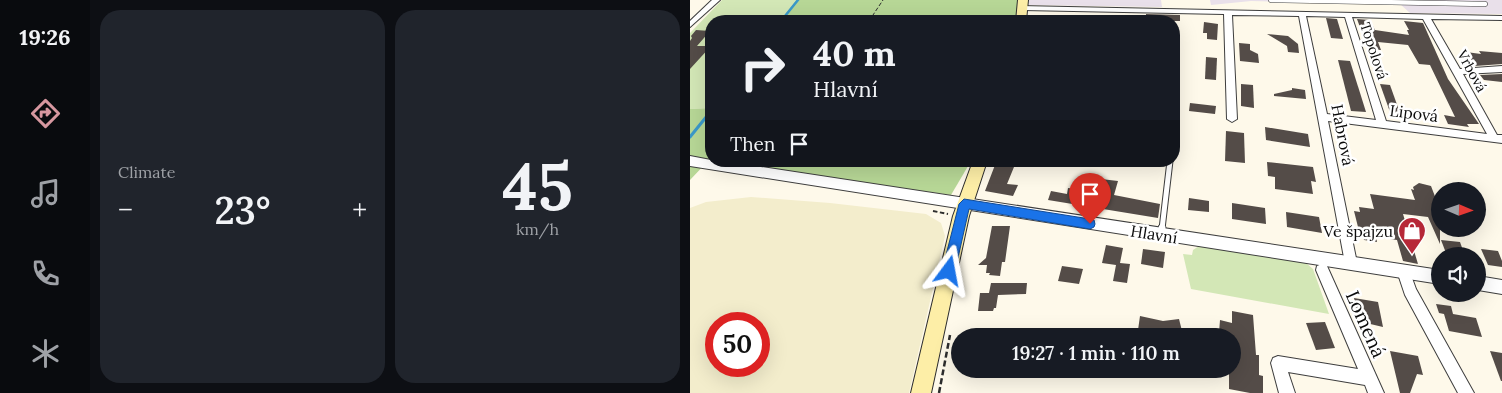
<!DOCTYPE html>
<meta charset="utf-8">
<style>
body{margin:0;font-family:Lora,serif;background:#20242c;color:#f1f3f6;height:100vh;display:flex;flex-direction:column;font-size:19px;white-space:nowrap}
*{box-sizing:border-box;margin:0}
p{font-size:16px;color:#9ea1a6}
.icon{flex:none;width:28px;height:28px;fill:none;stroke:currentColor;stroke-width:2;stroke-linecap:round;stroke-linejoin:round}
.map{position:relative;flex:1;overflow:hidden}
.details{display:flex;flex-direction:column;gap:10px;padding:10px;background:#0d0f14;width:600px}
.details>*{flex:none}
.hud{position:absolute;left:15px;top:15px;width:475px;height:152px;border-radius:20px;box-shadow:0 5px 20px #0002;background:#171b24;color:#f1f3f6;overflow:hidden}
.needle{width:32px;rotate:92deg}
.buttons{position:absolute;left:741px;top:182px;display:grid;gap:10px}
.buttons a{display:grid;place-items:center;width:55px;height:55px;border-radius:50%;background:#171b24;box-shadow:0 5px 20px #0002;font-size:25px}
.speed{position:absolute;left:15px;top:312px;display:flex;gap:10px;font-size:25px;font-weight:700;text-align:center}
.speed>*{display:grid;place-content:center;width:65px;height:65px;border-radius:50%;background:#171b24;box-shadow:0 5px 20px #0002;line-height:1}
.speed .limit{border:8px solid #d22;background:#fff;color:#111}
.pin{position:absolute;display:grid;place-items:center;width:42px;height:42px;color:#fff;margin:-51px -21px;border-radius:50% 50% 50% 0;rotate:-45deg;box-shadow:0 0 5px #0007}
.pin .icon{rotate:45deg}
.me{position:absolute;width:55px;margin:-28px;rotate:13deg;stroke-linejoin:round;filter:drop-shadow(0 0 4px #0008)}
.turn{display:flex;align-items:center;gap:18px;height:105px;padding:0 25px;font-size:22px}
.turn .icon{width:65px;height:65px;stroke-width:2.5}
.turn b{display:block;font-size:35px;line-height:42px}
.then{display:flex;align-items:center;height:48px;padding:0 25px;background:#0003;gap:10px;font-size:19px}
.big{font-size:38px;font-weight:600;line-height:1.1}
.details .card{flex:1;display:flex;flex-direction:column;justify-content:center;gap:8px;min-width:0;padding:0 18px;border-radius:20px;background:#20242c}
.details .dial{align-items:center;gap:0}
.dial b{font-size:65px;line-height:1}
.heat{display:flex;justify-content:space-between;align-items:center;font-size:28px;direction:ltr}
.details .tiles{flex:1;display:grid;gap:10px;grid-template-columns:repeat(2,1fr)}
.trip{position:absolute;left:261px;top:328px;width:290px;height:50px;border-radius:25px;background:#171b24;box-shadow:0 5px 20px #0002;font-weight:600;line-height:50px;text-align:center}
main{display:flex;flex:1;min-height:0}
.menu{display:flex;flex-direction:column;width:90px;justify-content:space-around;align-items:center;background:#090b0e;color:#9ea1a6}
.menu .icon{width:35px;height:35px}
.menu .active{color:#d798a0}
.menu b{font-size:22px;color:#f1f3f6}
.map>svg:first-child{display:block}
.industrial{fill:#e9e0ea}
.farmland{fill:#f3edcc;fill-rule:evenodd}
.green{fill:#d3e7b6}
.forest{fill:#b7d796}
.lines{fill:none;stroke-linecap:round;stroke-linejoin:round}
.stream-far1{stroke:#3a99c9;stroke-width:2.5}
.stream{stroke:#3a99c9;stroke-width:3}
.building{fill:#544c48}
.service-far2-casing{stroke:#3e3e3e;stroke-width:5.5}
.service-far1-casing{stroke:#3e3e3e;stroke-width:7}
.service-casing{stroke:#3e3e3e;stroke-width:9}
.minor-casing{stroke:#3e3e3e;stroke-width:2}
.tertiary-casing{stroke:#3e3e3e;stroke-width:2}
.secondary-casing{stroke:#2d2d2d;stroke-width:2}
.path-far2{stroke:#2d2d2d;stroke-width:1;stroke-dasharray:4 2;stroke-linecap:butt}
.path-far1{stroke:#2d2d2d;stroke-width:2;stroke-dasharray:4.5 2.5;stroke-linecap:butt}
.path{stroke:#2d2d2d;stroke-width:2.5;stroke-dasharray:6 3;stroke-linecap:butt}
.service-far2{stroke:#fff;stroke-width:4.5}
.service-far1{stroke:#fff;stroke-width:5}
.service{stroke:#fff;stroke-width:7}
.minor{fill:#fff;fill-rule:evenodd}
.tertiary{fill:#fff;fill-rule:evenodd}
.secondary{fill:#fdeea7;fill-rule:evenodd}
.route{fill:#1a73e8;stroke:#114b97}
.labels{text-anchor:middle;dominant-baseline:central;stroke-width:5;stroke-linejoin:round;paint-order:stroke}
.far-street-label{font-size:14px;fill:#0b0b0b;stroke:#fff}
.street-label{font-size:16px;fill:#0b0b0b;stroke:#fff}
.poi-label{font-size:16px;fill:#0b0b0b;stroke:#fff;text-anchor:end}
.near-street-label{font-size:19px;fill:#0b0b0b;stroke:#fff}
</style>
<main>
<nav class="menu">
<b>19:26</b>
<svg class="icon active" aria-label="directions" viewBox="0 0 24 24"><path d="M12 3l9 9-9 9-9-9zM9 14v-3h6M13 9l2 2-2 2"/></svg>
<svg class="icon" aria-label="music" viewBox="0 0 24 24"><path d="M9 18V5l10-2v13"/><circle cx="6" cy="18" r="3"/><circle cx="16" cy="16" r="3"/></svg>
<svg class="icon" aria-label="phone" viewBox="0 0 24 24"><path d="M5 4h4l2 5-3 2q2 4 5 5l2-3 5 2v4C11 20 4 13 5 4z"/></svg>
<svg class="icon" aria-label="climate" viewBox="0 0 24 24"><path d="M12 3v18M4 7l16 10M4 17L20 7"/></svg>
</nav>
<section class="details">
<div class="tiles">
<div class="card"><p>Climate</p>
<div class="heat"><a>−</a><b class="big">23°</b><a>+</a></div>
</div>
<div class="card dial"><b>45</b><p>km/h</p></div>
</div>
</section>
<div class="map">
<svg width="812" height="393" viewBox="0 0 812 393">
<rect width="100%" height="100%" fill="#fef9ea"/>
<g class="industrial">
<polygon points="339,0 471,0 472,7 339,5"/>
<polygon points="520,0 812,0 812,14 720,13 710,4 561,1 521,5"/>
</g>
<path class="farmland" d="M61,197l79,6 96,11 15,9 4,13 -36,157h-219v-185l16,-6zM26,324h43v42h-43z"/>
<g class="green">
<polygon points="32,0 106,0 90,21 21,21 21,108 0,109 0,33"/>
<polygon points="509,246 616,263 623,269 639,314 501,289 493,254 502,255 503,250"/>
</g>
<g class="forest">
<polygon points="106,0 329,0 327,21 90,21"/>
<polygon points="21,108 21,161 18,161 0,180 0,109"/>
<polygon points="23,161 281,161 261,195"/>
</g>
<g class="lines">
<polyline class="stream-far1" points="91,21 108,0"/>
<polyline class="stream" points="0,137 21,111"/>
</g>
<g class="building">
<polygon points="456,14 490,15 490,21 456,21"/>
<polygon points="636,18 647,19 653,39 641,38"/>
<polygon points="667,19 680,20 685,30 719,35 717,30 719,30 714,21 733,23 758,79 789,124 777,124 779,127 758,124 754,115 765,117 740,65 729,64 718,45 688,42 691,50 678,49"/>
<polygon points="514,22 528,24 527,40 517,39 517,33 513,33"/>
<polygon points="6,30 20,31 7,46 21,46 0,69 0,41 2,38 1,36"/>
<polygon points="577,34 598,36 608,44 609,53 598,52 597,46"/>
<polygon points="549,43 560,44 560,50 568,54 569,63 550,61"/>
<polygon points="789,51 812,53 812,64 785,66 776,52 791,54"/>
<polygon points="516,57 527,58 526,80 515,79"/>
<polygon points="648,60 660,61 676,112 661,111"/>
<polygon points="812,74 812,82 794,80 790,75"/>
<polygon points="551,84 563,85 564,108 551,106"/>
<polygon points="690,84 700,85 710,113 700,112"/>
<polygon points="602,88 615,90 616,99 584,96 584,94 602,90"/>
<polygon points="500,103 526,106 525,114 499,111"/>
<polygon points="575,127 618,134 620,147 576,140"/>
<polygon points="536,131 554,133 555,163 535,161"/>
<polygon points="577,162 623,167 626,182 621,181 623,194 585,189 585,177 578,176"/>
<polygon points="305,165 324,167 317,184 328,185 323,196 295,191"/>
<polygon points="411,179 428,181 424,195 470,204 468,218 358,200 361,191 377,194 378,188 408,192"/>
<polygon points="729,183 741,186 746,199 744,199 750,215 750,244 738,217 713,214 728,264 713,261 707,240 686,237 687,242 674,240 671,227 668,227 664,211 670,212 669,207 684,209 680,194 725,200 721,189 724,190 723,187"/>
<polygon points="499,198 519,201 519,212 498,210"/>
<polygon points="542,203 575,208 576,224 542,219"/>
<polygon points="596,212 629,217 632,233 597,227"/>
<polygon points="302,226 320,226 315,262 312,262 310,276 299,275 300,273 296,273 297,265 288,265 296,258"/>
<polygon points="751,240 770,242 775,256 756,253"/>
<polygon points="416,245 433,248 430,263 440,264 437,283 423,281 426,265 412,263"/>
<polygon points="453,249 475,252 473,268 451,264"/>
<polygon points="791,249 808,251 812,261 812,267 798,265"/>
<polygon points="372,266 393,269 389,284 368,281"/>
<polygon points="301,283 337,283 336,294 308,295 306,308 304,308 303,311 288,311 290,293 299,293"/>
<polygon points="664,298 688,302 693,327 676,323 674,316 667,315"/>
<polygon points="746,304 761,306 763,314 786,318 792,337 759,331 754,314 749,313"/>
<polygon points="542,311 563,315 566,355 569,355 569,375 573,376 573,393 560,393 539,389 539,369 542,369 542,336 529,333 530,320 542,323"/>
<polygon points="450,316 473,321 489,319 493,335 466,336 466,333 448,330"/>
<polygon points="635,322 645,348 626,350 616,323"/>
<polygon points="700,351 728,356 733,375 727,374 720,393 710,393"/>
<polygon points="800,351 812,353 812,381 811,381"/>
<polygon points="473,369 500,369 501,375 475,378"/>
</g>
<g class="lines">
<defs>
<polyline id="service-far2" points="581,0 795,4"/>
<g id="service-far1">
<polyline points="484,132 485,120"/>
<polyline points="472,229 480,161"/>
</g>
<polyline id="service" points="471,234 472,228"/>
<g id="minor">
<polygon points="22,0 30,0 0,27 0,21"/>
<path d="M330,6l482,10v4l-71,-1 29,50 42,-3v6l-39,2 34,61h5v8l-174,-22 29,142 -2,4 -4,1 -4,-1 -2,-4 -46,-247 -67,-1 5,104 -5,3 -5,-3 -3,-105 -201,-4 -4,-2zM616,16l39,1 31,103 -49,-6zM662,17l71,2 64,115 -101,-13z"/>
<polygon points="632,264 637,266 694,393 678,393 675,385 598,372 605,393 589,393 581,363 583,358 588,356 668,369 626,270 627,266"/>
<polygon points="713,265 718,267 726,289 784,393 768,393 715,295 707,271 708,267"/>
</g>
<g id="tertiary">
<polygon points="0,156 21,160 21,161 32,161 750,270 750,284 0,166"/>
<polygon points="788,276 812,280 812,294 788,290"/>
</g>
<g id="secondary">
<polygon points="328,0 338,0 336,21 326,21"/>
<polygon points="283,161 297,161 279,216 241,393 221,393 263,216"/>
</g>
</defs>
<use href="#service-far2" class="service-far2-casing"/>
<use href="#service-far1" class="service-far1-casing"/>
<use href="#service" class="service-casing"/>
<use href="#minor" class="minor-casing"/>
<use href="#tertiary" class="tertiary-casing"/>
<use href="#secondary" class="secondary-casing"/>
<polyline class="path-far2" points="179,21 193,0"/>
<polyline class="path-far1" points="243,211 258,214"/>
<polyline class="path" points="249,393 260,335"/>
<use href="#service-far2" class="service-far2"/>
<use href="#service-far1" class="service-far1"/>
<use href="#service" class="service"/>
<use href="#minor" class="minor"/>
<use href="#tertiary" class="tertiary"/>
<use href="#secondary" class="secondary"/>
</g>
<polygon class="route" points="274,199 400,219 404,220 405,224 404,227 400,229 279,209 265,271 263,275 259,276 254,275 252,271 269,204"/>
<defs>
<symbol id="shop-pin" viewBox="-11 -11 22 30"><path d="M0 17L-7.5 6A9.5 9.5 0 1 1 7.5 6Z" fill="#b72838" stroke="#fff"/><path d="M-5-2.5h2.3a2.7 3.5 0 0 1 5.4 0H5L5.5 6h-11ZM-1.5-2.5h3a1.5 2.3 0 0 0-3 0Z" fill="#fff"/></symbol>
</defs>
<g fill-rule="evenodd">
<use href="#shop-pin" x="706" y="215" width="32" height="43"/>
</g>
<g class="labels">
<g class="far-street-label">
<text transform="translate(684 51) rotate(72)">Topolová</text>
<text transform="translate(782 71) rotate(61)">Vrbová</text>
</g>
<g class="street-label">
<text transform="translate(724 113) rotate(7)">Lipová</text>
<text transform="translate(653 135) rotate(79)">Habrová</text>
<text transform="translate(464 234) rotate(9)">Hlavní</text>
</g>
<g class="poi-label">
<text x="703" y="231">Ve špajzu</text>
</g>
<g class="near-street-label">
<text transform="translate(676 324) rotate(66)">Lomená</text>
</g>
</g>
</svg>
<div class="buttons">
<a><svg class="needle" viewBox="-14 -14 28 28"><path d="M0-13l5 13h-10z" fill="#e53935"/><path d="M0 13l5-13h-10z" fill="#9ea1a6"/></svg></a>
<a><svg class="icon" aria-label="sound" viewBox="0 0 24 24"><path d="M4 9h4l5-4v14l-5-4H4zM17 9q2 3 0 6"/></svg></a>
</div>
<div class="speed"><div class="limit">50</div></div>
<div class="pin" style="left:400px;top:224px;background:#d93025"><svg class="icon" aria-label="arrive" viewBox="0 0 24 24"><path d="M6 21V4h12l-3 4 3 4H6"/></svg></div>
<svg class="me" style="left:259px;top:271px" viewBox="-20 -20 40 40"><path d="M0-17L14 15 0 8-14 15z" fill="#1a73e8" stroke="#fff" stroke-width="4"/></svg>
<div class="trip">19:27 · 1 min · 110 m</div>
<div class="hud">
<div class="turn"><svg class="icon" aria-label="right" viewBox="0 0 24 24"><path d="M7 20v-9h11M14 6l5 5-5 5"/></svg><div><b>40 m</b>Hlavní</div></div>
<div class="then">Then<svg class="icon" aria-label="arrive" viewBox="0 0 24 24"><path d="M6 21V4h12l-3 4 3 4H6"/></svg></div>
</div>
</div>
</main>
